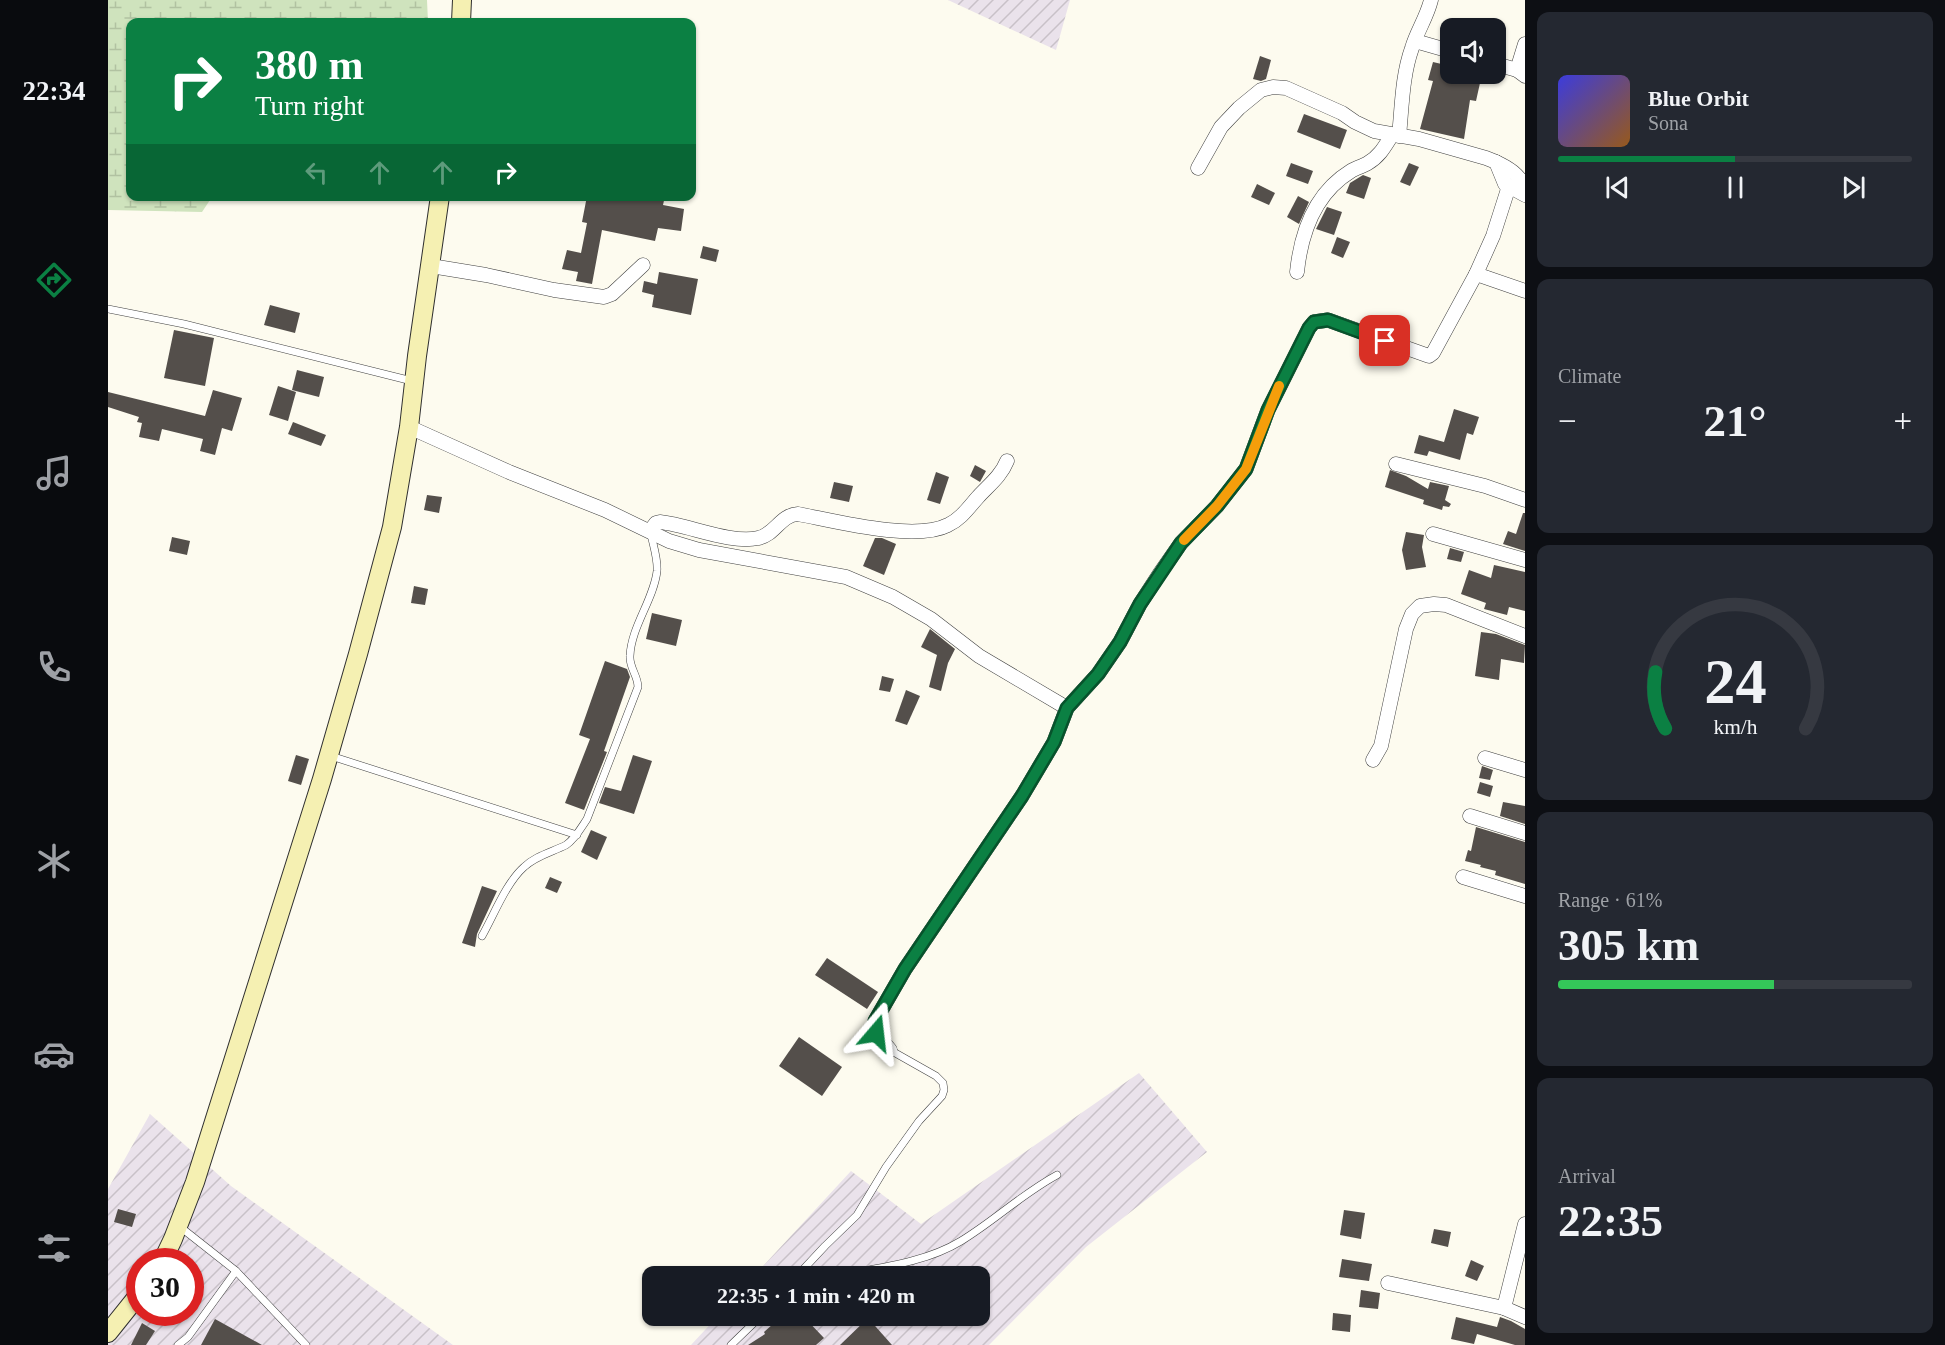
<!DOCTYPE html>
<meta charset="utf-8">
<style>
body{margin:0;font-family:Georgia,serif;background:#242831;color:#f1f3f6;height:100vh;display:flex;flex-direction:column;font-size:22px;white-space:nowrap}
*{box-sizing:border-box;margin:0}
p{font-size:20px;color:#9ea1a6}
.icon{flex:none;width:33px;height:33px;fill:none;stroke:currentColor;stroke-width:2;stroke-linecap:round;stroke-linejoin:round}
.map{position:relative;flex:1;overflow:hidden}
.panel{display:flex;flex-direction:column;gap:12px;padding:12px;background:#0d0f14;width:420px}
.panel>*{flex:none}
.guide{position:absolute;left:18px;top:18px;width:570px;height:183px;border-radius:12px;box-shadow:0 2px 4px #0004;background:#0b8043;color:#fff;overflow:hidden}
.fabs{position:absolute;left:1332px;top:18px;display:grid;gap:12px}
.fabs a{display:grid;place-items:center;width:66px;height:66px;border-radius:12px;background:#171b24;box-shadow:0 2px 4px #0004;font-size:30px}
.speed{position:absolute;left:18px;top:1248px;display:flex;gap:12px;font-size:30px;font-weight:700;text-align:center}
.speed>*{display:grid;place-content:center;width:78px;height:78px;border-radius:50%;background:#171b24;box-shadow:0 2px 4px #0004;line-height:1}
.speed .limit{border:9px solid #d22;background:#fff;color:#111}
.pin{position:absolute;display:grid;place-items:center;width:51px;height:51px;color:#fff;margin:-26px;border-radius:12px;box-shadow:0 3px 9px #0006}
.me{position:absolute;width:66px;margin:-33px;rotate:17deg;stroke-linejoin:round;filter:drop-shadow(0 0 4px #0008)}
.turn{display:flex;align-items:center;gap:21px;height:126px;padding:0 30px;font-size:27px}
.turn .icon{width:78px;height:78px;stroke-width:2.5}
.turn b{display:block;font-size:42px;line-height:51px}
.lanes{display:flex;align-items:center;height:57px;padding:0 30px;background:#0003;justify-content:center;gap:30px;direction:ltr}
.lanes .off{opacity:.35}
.big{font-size:45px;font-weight:800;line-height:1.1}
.panel .tile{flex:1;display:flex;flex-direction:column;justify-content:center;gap:9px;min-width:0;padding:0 21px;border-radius:12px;background:#242831}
.panel .dial{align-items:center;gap:0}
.dial svg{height:156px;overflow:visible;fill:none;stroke:#363941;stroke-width:7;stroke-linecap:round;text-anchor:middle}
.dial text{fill:#f1f3f6;stroke:none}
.song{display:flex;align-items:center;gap:18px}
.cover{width:72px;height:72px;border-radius:9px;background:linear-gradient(135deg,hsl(240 70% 55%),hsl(30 70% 35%))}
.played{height:6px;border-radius:3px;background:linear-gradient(90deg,#0b8043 50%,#363941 50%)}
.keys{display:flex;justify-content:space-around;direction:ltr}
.heat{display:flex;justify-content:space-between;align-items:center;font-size:33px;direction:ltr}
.charge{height:9px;border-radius:4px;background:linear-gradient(90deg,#34c759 61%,#363941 0)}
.trip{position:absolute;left:534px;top:1266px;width:348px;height:60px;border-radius:12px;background:#171b24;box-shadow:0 2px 4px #0004;font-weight:800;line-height:60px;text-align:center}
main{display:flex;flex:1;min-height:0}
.dock{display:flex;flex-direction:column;width:108px;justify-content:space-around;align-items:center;background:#090b0e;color:#9ea1a6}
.dock .icon{width:42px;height:42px}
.dock .current{color:#0b8043}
.dock b{font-size:27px;color:#f1f3f6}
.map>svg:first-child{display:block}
.industrial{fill:url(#industrial-furrows);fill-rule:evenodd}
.wetland{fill:url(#wetland-marsh)}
.building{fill:#544f4b}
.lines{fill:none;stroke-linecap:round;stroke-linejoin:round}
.lane-casing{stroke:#404040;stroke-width:8}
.street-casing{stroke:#404040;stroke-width:15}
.secondary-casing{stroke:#2f2f2f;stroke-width:20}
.lane{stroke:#fff;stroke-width:7}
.street{stroke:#fff;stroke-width:14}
.secondary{stroke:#f5f0b2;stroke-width:18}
.route-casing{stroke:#07532c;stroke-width:15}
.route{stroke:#0b8043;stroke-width:10}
.slow{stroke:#f59e0b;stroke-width:10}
</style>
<main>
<nav class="dock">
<b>22:34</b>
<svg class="icon current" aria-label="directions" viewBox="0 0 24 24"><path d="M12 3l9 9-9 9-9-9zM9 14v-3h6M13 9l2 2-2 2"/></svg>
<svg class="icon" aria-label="music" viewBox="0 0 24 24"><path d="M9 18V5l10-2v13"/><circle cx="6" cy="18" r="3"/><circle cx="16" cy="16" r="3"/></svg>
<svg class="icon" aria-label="phone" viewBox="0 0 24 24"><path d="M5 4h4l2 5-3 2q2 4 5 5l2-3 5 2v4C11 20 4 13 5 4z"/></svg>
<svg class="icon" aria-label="climate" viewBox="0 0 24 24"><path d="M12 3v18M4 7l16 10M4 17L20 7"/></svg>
<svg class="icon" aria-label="car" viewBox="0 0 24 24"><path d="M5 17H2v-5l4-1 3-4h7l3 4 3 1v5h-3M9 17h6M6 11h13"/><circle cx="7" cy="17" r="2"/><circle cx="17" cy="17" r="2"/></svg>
<svg class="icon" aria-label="filters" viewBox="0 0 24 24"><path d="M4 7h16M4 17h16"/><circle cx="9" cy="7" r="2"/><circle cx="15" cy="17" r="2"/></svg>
</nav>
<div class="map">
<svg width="1417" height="1345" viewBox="0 0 1417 1345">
<defs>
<pattern id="industrial-furrows" width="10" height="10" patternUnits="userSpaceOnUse" patternTransform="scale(1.5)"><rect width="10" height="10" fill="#eae2eb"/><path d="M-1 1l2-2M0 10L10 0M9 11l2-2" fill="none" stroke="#c8c1c8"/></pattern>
<pattern id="wetland-marsh" width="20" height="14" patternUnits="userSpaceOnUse" patternTransform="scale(1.5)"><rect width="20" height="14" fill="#cfe3bd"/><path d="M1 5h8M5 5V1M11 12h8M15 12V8" fill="none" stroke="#b1c2a1"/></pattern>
</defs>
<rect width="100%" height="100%" fill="#fdfbef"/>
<g class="industrial">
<polygon points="840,0 962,0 948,50"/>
<polygon points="1031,1073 1099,1152 978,1247 881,1345 583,1345 610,1316 872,1316 872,1276 646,1276 743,1171 813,1224"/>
<path d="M42,1114l81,72 222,159h-345v-156zM32,1262h50v50h-50z"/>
</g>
<polygon class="wetland" points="0,0 319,0 320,22 22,22 22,196 104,197 94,212 0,210"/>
<g class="building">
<polygon points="1152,56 1163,60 1158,79 1153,81 1145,79"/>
<polygon points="1325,62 1342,66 1342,74 1374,74 1368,101 1362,100 1356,139 1312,129 1325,81 1320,80"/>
<polygon points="1196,114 1239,130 1232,149 1189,132"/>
<polygon points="1183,163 1205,171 1200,184 1178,176"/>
<polygon points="1301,163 1311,167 1302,186 1292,182"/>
<polygon points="1255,175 1263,178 1256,199 1238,193 1242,183"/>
<polygon points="1149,184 1167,193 1161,205 1143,197"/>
<polygon points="479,196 557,196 555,205 576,209 573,231 550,228 547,241 494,230 484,284 468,281 470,272 454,269 459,250 473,253 479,223 474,222"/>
<polygon points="1190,196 1201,202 1191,224 1179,217"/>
<polygon points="1219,207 1234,212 1226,235 1208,229"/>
<polygon points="1229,237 1242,242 1235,258 1223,253"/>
<polygon points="595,246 611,250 608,262 592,258"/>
<polygon points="551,272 590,279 583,315 544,307 546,295 534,292 536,281 549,284"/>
<polygon points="162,305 192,313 187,333 156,325"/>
<polygon points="66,330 106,338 97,386 56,378"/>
<polygon points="189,370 216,377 211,397 184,390"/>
<polygon points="170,386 188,392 180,421 161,415"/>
<polygon points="105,390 134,398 124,431 114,428 107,455 92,451 95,439 54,429 51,441 31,437 34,423 29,422 31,417 0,407 0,392 97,416"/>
<polygon points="1346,409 1371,417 1365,435 1359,433 1352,460 1321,451 1319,456 1306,453 1311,435 1336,442"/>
<polygon points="185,422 218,435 213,446 180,434"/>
<polygon points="867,465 878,471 872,482 862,476"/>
<polygon points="1282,470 1298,476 1320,489 1322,482 1341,486 1337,500 1343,504 1341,507 1335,506 1334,510 1315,504 1316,500 1277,487"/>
<polygon points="828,472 841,477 832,504 819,500"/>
<polygon points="726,482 745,486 741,502 722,498"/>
<polygon points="319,495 334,497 331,513 316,510"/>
<polygon points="1415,513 1417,513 1417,551 1395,544 1400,531 1408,534"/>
<polygon points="1298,532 1316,535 1314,547 1318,567 1298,570 1294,550"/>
<polygon points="64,537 82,541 79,555 61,551"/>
<polygon points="767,538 774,538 788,544 776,575 755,566"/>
<polygon points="1342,548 1356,552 1353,562 1339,559"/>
<polygon points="1386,565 1417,572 1417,611 1401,607 1399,615 1376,609 1378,603 1353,594 1361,570 1383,578"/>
<polygon points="306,586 320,589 317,605 303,603"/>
<polygon points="544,613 574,620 568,646 538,639"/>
<polygon points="822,629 847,649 840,663 833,691 821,687 829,655 813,647"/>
<polygon points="1373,632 1388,634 1417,645 1416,663 1393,659 1391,680 1367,676"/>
<polygon points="497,661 519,669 522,677 496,751 499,752 476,810 457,803 482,739 471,735"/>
<polygon points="774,676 786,679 782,692 771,690"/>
<polygon points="798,690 812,696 799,725 787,721"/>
<polygon points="188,755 201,759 193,785 180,781"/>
<polygon points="525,755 544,761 526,814 491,803 497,787 513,791"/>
<polygon points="1374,766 1385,770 1382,780 1371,778"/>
<polygon points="1372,782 1385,786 1382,797 1369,793"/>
<polygon points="1395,802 1417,806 1417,824 1392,816"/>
<polygon points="1368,827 1417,842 1417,884 1387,875 1388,871 1372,867 1373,865 1357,861 1360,850 1363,851"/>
<polygon points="483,830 499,837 489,860 473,852"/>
<polygon points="442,877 454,882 449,893 437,888"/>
<polygon points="374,886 389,891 369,934 367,947 354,943"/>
<polygon points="719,958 770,992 759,1009 707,975"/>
<polygon points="691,1037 734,1067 714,1096 671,1066"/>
<polygon points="10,1209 28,1214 24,1227 6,1222"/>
<polygon points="1236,1210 1257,1213 1253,1239 1232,1235"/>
<polygon points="1326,1229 1343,1232 1340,1247 1323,1243"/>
<polygon points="1234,1259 1264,1264 1261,1281 1231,1277"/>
<polygon points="1363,1260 1376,1266 1369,1281 1357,1276"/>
<polygon points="1253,1290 1272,1293 1270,1309 1251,1307"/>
<polygon points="1225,1313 1243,1315 1242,1332 1224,1330"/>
<polygon points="674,1316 695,1316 716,1338 708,1345 640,1345 657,1334 656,1332"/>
<polygon points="1348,1317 1389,1327 1392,1317 1403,1321 1417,1329 1417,1345 1407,1345 1369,1334 1366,1344 1343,1339"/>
<polygon points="760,1318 784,1345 732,1345"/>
<polygon points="107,1319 154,1345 93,1345"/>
<polygon points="34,1323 47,1331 38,1345 23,1345"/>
</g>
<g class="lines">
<defs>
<g id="lane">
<polyline points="0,309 76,324 304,381"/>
<polyline points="223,756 469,835"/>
<path d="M374,936c12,-21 24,-53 42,-69 11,-11 28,-15 42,-22 9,-6 15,-17 21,-26l51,-132c0,-11 -9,-20 -8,-31 1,-29 24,-57 27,-85 1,-12 -4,-26 -6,-37"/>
<polyline points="71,1226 128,1271 198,1345"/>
<polyline points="689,1276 717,1246 749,1215 778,1167 811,1121 834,1096 836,1090 835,1083 828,1076 782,1050"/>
<path d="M729,1276c40,-8 88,-13 124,-35 33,-20 61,-47 96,-66"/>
<polyline points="70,1345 80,1337 128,1271"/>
<polyline points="623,1345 653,1316"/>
</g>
<g id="street">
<polyline points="1307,41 1342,51"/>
<polyline points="1417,44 1409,70 1417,76"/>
<polyline points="1388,64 1409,70"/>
<path d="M1291,136c3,-29 3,-60 13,-88 5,-17 15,-31 19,-48"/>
<path d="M1388,162c13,6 22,12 29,25"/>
<polyline points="1090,168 1113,127 1131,108 1153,90 1165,87 1178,88 1234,113 1247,122 1266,131 1311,139 1378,158 1388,162 1397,184 1417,195"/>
<polyline points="323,266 378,275 446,290 496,297 504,294 535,265"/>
<path d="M1189,272c4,-39 18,-79 54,-101 5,-3 12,-5 17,-8 12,-7 17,-17 24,-28"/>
<polyline points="1368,274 1417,291"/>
<polyline points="301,427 401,472 497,510 561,541 591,550 738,577 785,597 823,619 871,656 959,708"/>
<polyline points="1288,464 1377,486 1417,500"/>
<path d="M542,531l6,-8 4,-1c29,3 70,22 98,16 17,-3 22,-23 40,-24 37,7 117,28 150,11 13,-6 21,-18 30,-28 11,-12 23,-21 29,-36"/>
<polyline points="1325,534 1417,560"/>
<polyline points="1377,758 1417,770"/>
<polyline points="1265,760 1273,746 1298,629 1304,614 1312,606 1326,604 1338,605 1417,636"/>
<polyline points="1362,816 1417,833"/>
<polyline points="1355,877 1417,896"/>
<polyline points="782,1050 768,1033 767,1021 797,969 914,796 946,742 959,708 990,674 1012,642 1032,604 1052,573 1073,543 1109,506 1138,469 1160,410 1201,328 1206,322 1220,320 1321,356 1325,353 1368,274 1385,236 1401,186"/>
<polyline points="1417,1224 1396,1308 1417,1317"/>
<polyline points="1280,1283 1396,1308"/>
</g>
<g id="secondary">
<polyline points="353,22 354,0"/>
<polyline points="54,1262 65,1239 87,1182 214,779 250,654 284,527 301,427 309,356 332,196"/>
<polyline points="0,1333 32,1293"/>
</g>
</defs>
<use href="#lane" class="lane-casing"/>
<use href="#street" class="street-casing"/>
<use href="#secondary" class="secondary-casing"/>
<use href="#lane" class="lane"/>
<use href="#street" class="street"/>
<use href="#secondary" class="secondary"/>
</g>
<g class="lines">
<defs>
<polyline id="route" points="768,1033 767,1021 797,969 914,796 946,742 959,708 990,674 1012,642 1032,604 1073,543 1109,506 1138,469 1160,410 1201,328 1206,322 1220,320 1277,341"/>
</defs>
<use href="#route" class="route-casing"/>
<use href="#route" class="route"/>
<polyline class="slow" points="1076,540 1109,506 1138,469 1171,386"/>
</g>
</svg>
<div class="fabs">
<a><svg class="icon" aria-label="sound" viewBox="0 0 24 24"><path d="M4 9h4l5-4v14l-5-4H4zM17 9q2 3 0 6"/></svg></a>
</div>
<div class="speed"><div class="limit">30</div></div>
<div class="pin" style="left:1277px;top:341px;background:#d93025"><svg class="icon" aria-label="arrive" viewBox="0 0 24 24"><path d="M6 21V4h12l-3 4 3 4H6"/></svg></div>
<svg class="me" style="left:768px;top:1033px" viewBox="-20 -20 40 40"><path d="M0-17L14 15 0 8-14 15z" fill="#0b8043" stroke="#fff" stroke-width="4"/></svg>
<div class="trip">22:35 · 1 min · 420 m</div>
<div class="guide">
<div class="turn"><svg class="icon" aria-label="right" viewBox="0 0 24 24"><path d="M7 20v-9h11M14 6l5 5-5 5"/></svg><div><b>380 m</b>Turn right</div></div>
<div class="lanes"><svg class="icon off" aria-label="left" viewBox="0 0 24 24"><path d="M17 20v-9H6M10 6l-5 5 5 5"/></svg><svg class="icon off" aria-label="ahead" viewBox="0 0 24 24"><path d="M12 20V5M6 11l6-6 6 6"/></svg><svg class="icon off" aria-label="ahead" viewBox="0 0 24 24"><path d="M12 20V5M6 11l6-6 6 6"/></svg><svg class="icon" aria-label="right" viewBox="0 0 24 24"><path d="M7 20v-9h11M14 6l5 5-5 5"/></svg></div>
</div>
</div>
<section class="panel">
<div class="tile">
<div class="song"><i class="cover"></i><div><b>Blue Orbit</b><p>Sona</p></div></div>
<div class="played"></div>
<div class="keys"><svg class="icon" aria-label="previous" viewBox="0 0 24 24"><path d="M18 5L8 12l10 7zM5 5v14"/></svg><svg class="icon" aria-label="pause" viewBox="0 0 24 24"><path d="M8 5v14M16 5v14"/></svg><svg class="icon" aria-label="next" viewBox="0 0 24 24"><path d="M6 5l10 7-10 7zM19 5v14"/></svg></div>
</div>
<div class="tile"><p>Climate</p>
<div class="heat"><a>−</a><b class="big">21°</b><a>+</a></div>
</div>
<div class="tile dial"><svg viewBox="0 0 100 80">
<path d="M14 69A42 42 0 1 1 86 69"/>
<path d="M14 69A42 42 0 0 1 9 40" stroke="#0b8043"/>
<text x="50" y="56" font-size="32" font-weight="700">24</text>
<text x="50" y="72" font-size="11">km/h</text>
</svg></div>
<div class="tile"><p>Range · 61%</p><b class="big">305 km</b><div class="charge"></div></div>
<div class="tile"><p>Arrival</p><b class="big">22:35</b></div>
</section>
</main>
